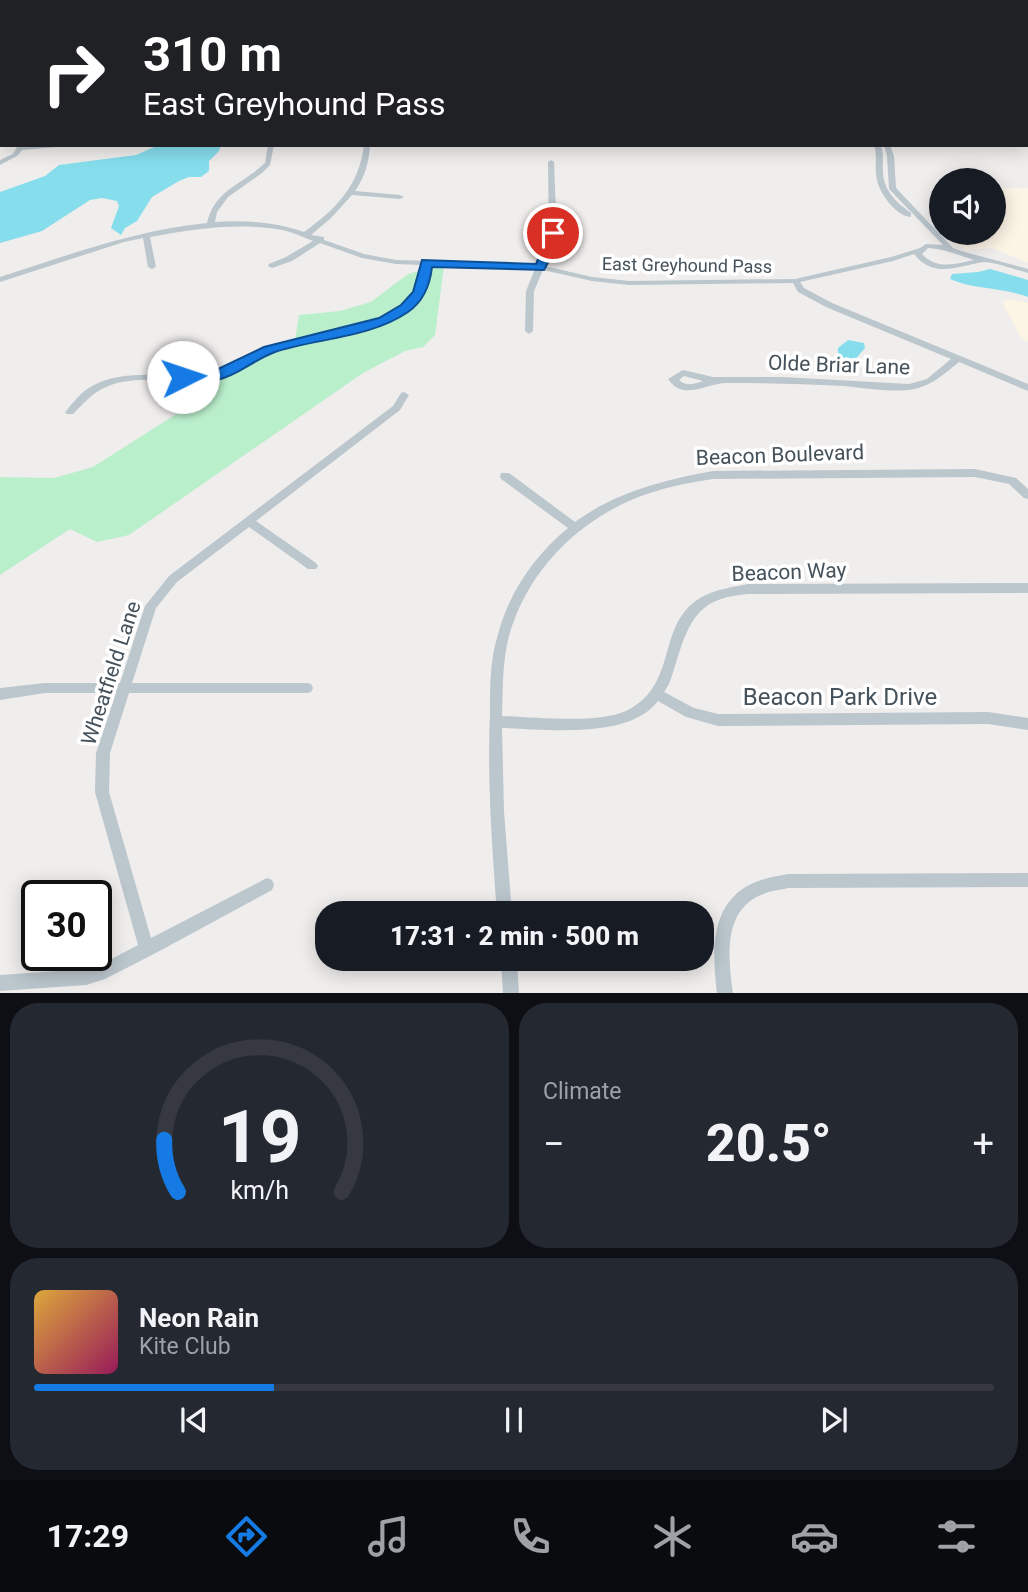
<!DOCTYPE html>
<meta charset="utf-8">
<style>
body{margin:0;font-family:Roboto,sans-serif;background:#242831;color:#f1f3f6;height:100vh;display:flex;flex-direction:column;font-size:26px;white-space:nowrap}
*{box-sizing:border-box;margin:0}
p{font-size:23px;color:#9ea1a6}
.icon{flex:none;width:38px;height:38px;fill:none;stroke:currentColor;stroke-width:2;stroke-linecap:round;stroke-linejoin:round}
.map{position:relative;height:993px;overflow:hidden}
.details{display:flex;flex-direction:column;gap:10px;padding:10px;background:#0d0f14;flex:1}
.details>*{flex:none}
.hud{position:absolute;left:0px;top:0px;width:1029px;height:147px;box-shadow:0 4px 18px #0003;background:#202124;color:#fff;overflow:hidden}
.tools{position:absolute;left:929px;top:168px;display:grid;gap:14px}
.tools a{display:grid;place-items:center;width:77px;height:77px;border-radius:50%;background:#171b24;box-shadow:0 4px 18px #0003;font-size:35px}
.speed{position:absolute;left:21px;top:880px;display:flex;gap:14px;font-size:35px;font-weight:700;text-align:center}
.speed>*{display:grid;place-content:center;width:91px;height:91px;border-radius:50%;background:#171b24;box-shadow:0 4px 18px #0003;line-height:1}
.speed .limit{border:4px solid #111;border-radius:10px;background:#fff;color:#111}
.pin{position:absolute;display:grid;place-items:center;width:60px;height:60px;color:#fff;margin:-30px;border:4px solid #fff;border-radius:50%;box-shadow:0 2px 7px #0007}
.me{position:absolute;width:77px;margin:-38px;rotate:86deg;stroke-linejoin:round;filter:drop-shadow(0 0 5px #0008)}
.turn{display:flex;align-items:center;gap:24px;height:147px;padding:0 28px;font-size:32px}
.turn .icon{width:91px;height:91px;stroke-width:2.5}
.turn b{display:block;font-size:49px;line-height:60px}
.big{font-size:52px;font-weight:800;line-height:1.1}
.details .widget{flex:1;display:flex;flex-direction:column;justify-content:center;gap:10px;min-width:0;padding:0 24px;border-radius:28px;background:#242831}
.details .dial{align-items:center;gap:0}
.dial svg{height:182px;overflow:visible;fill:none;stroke:#363941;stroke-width:7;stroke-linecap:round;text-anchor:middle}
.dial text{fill:#f1f3f6;stroke:none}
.song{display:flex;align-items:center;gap:21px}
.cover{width:84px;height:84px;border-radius:10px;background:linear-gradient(135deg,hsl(40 70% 55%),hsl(330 70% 35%))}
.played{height:7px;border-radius:4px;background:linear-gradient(90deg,#157ae3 25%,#363941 25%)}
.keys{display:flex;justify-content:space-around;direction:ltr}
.heat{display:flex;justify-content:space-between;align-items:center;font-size:38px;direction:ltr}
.details .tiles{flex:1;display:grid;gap:10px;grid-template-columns:1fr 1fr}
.widget:last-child{grid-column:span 2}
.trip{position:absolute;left:315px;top:901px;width:399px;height:70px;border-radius:28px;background:#171b24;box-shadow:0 4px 18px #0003;font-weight:800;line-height:70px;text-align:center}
.tabs{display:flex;height:112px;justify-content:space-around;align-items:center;background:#090b0e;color:#9ea1a6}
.tabs .icon{width:49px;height:49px}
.tabs .selected{color:#157ae3}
.tabs b{font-size:32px;color:#f1f3f6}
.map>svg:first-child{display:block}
.commercial{fill:#fcf4e5}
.green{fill:#baefcc}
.water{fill:#86deed}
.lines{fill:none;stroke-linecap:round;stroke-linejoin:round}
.stream{stroke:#86deed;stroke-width:2}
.highway-casing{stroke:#6f8eaa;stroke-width:2}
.minor{fill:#bbc6cd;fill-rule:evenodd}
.highway{fill:#84a3be;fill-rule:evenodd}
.highway-bridge-casing{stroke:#6f8eaa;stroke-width:10;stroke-linecap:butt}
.highway-bridge{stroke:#84a3be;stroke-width:9}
.route{fill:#157ae3;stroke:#0e4f94;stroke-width:2}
.labels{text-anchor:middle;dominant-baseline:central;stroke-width:7;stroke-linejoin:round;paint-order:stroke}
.far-street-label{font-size:18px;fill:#45525b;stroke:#fff}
.street-label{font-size:21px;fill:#45525b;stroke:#fff}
.near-street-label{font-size:24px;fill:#45525b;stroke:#fff}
</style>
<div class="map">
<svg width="1028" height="994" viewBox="0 0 1028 994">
<rect width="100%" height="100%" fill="#f0eded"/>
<g class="commercial">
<polygon points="994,188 1028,188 1028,263 992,248 965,250 963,246 957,246 949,233 994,233"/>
<polygon points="1011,299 1028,303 1028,342 1021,338 1004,306 1003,301"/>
</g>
<polygon class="green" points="432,265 444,266 435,335 423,347 405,351 363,373 129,535 97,542 70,529 0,575 0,477 54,478 93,467 192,404 221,377 267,355 294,347 299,315 340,311 371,302 408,274 430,268"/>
<g class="water">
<polygon points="159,145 221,145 219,151 209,161 209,171 201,177 189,177 179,181 152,197 137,221 125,228 121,235 111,228 119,206 117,201 102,198 90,200 42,231 0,243 0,192 45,176 59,165 136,155"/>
<path d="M990,269l38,11v17c-25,-10 -54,-7 -78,-18l2,-5 26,-2z"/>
<path d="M848,340l16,3 1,5 -12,14 -1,8 -4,1c-7,-5 -11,-15 -10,-23z"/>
</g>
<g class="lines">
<polyline class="stream" points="966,0 970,2"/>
<defs>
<g id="highway">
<rect x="1027" y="104" width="1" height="7"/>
<rect x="1027" y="124" width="1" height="7"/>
</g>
</defs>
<use href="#highway" class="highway-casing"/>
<g class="minor">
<polygon points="45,0 51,0 49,2 43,2"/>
<polygon points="211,0 217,0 216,2 211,2"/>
<rect x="539" y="0" width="6" height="2"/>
<rect x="549" y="0" width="6" height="2"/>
<rect x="665" y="0" width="6" height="2"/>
<polygon points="692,0 964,0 961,2 690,2"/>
<rect x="0" y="7" width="2" height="4"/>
<polygon points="2,40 2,44 0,45 0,41"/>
<rect x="0" y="72" width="2" height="4"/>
<rect x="0" y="134" width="2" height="4"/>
<polygon points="18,145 59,145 56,147 22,150 17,156 0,165 0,160 13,154"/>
<path d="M268,145h6l-4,20 -8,8 -34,24 -11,15 -2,10c30,-2 61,0 89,10 32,-23 55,-46 60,-87h6c-1,17 -5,32 -15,46l45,4 4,2 -4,2 -48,-4 -21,23 -20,17 13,2v3l40,14 32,6 141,4 12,-27 -1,-75 3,-2 3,2 3,75 -12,29 47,11 37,4 166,-2 96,-22 29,-9 6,-4 17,1 -54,-56 -2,-33 -3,-11h6l4,11 2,32 57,60 8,3 67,18v4c-13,-3 -29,-10 -43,-11 -5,0 -11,2 -16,3 -22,5 -39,9 -55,-11l-21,7 -93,21 4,6 28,15 196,81v7l-69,-29c-16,13 -30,26 -51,28 -20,2 -43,-2 -64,-4 -39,-2 -78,-3 -117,-3 -22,0 -43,19 -59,-4l15,-9 30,7h69l127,7 18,-5 24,-20 -125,-52 -28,-15 -5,-9 -164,2 -37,-4 -49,-11 -9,21 -1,40 -4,3 -4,-3 1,-40 9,-22 -105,-3c-1,8 -1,18 -6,26 -23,46 -105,45 -149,59 -22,7 -40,24 -63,28 -34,6 -74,-6 -106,8 -14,6 -23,17 -33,27h-6l-2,-2 2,-2c4,-5 9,-11 14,-16 36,-31 88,-13 130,-21 21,-3 38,-20 58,-26 42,-13 124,-15 147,-56 5,-7 5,-17 6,-26l-26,-1 -34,-6 -42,-15 -28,18 -20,7 -4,-2 1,-2 17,-7 27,-16c-10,-4 -21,-9 -31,-11 -45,-8 -88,-1 -132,7l6,30 -4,2 -4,-2 -5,-29 -19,4 -124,40v-5c68,-22 136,-47 207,-54 8,-34 35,-38 58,-60zM928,248c17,1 30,7 46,12 -18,4 -38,10 -52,-6zM684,376l19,5c-9,3 -17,6 -24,-1z"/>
<path d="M874,145h6l2,4c2,8 0,15 1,23 0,18 14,31 28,41v4c-15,-1 -31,-23 -34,-37 -3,-12 1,-23 -3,-35z"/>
<polygon points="404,392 409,395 400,410 256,521 316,563 318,566 316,569 308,569 249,527 177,582 156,608 132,683 307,683 311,684 313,688 311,692 307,693 129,693 110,753 109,792 151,938 267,878 272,880 274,885 272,890 152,955 105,979 86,985 0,991 0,975 86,969 102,964 138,945 95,792 96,753 116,693 45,693 0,700 0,688 45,683 120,683 145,606 169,576 393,406 401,393"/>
<path d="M975,469l41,9 12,11v10l-4,-1 -15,-14 -34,-7 -262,2c-21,3 -42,7 -63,14 -67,22 -122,75 -141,143 -7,26 -6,54 -7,80 32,1 96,8 124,-5 50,-24 32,-78 66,-107 16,-14 37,-16 56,-20l280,-1v10l-280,1c-9,1 -18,2 -27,5 -36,11 -40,54 -52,85l-5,8 30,16 24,6 270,-2 40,6v12l-40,-6 -270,2 -32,-9 -28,-16c-29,39 -113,28 -156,27l2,84 8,102h-15c-5,-68 -10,-135 -7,-202 0,-25 0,-51 7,-74 11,-44 36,-81 71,-110l-67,-49 -1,-3 1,-3h8l66,49c41,-30 89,-42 138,-51z"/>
<path d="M1028,873v14l-240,1c-7,2 -15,2 -22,5 -44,14 -38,64 -33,101h-16c-4,-36 -8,-80 24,-104 13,-10 31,-13 47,-16z"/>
<polygon points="501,959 517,959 519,994 503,994"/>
</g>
<use href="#highway" class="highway"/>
<defs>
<polyline id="highway-bridge" points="877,0 880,2"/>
</defs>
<use href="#highway-bridge" class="highway-bridge-casing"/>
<use href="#highway-bridge" class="highway-bridge"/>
</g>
<path class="route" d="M549,231l10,2 -3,15 -12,22 -112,-3c-2,18 -8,34 -24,45 -38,26 -90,26 -133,40 -20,7 -38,24 -58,28 -11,2 -34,5 -41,-3l7,-4 31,-2 50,-24 115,-29 22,-13 12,-13 9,-32 114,4z"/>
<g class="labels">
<g class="far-street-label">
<text transform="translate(687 265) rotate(1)">East Greyhound Pass</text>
</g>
<g class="street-label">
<text transform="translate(839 365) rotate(2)">Olde Briar Lane</text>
<text transform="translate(780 455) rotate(-2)">Beacon Boulevard</text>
<text transform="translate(789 572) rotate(-2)">Beacon Way</text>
<text transform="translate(111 673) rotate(-72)">Wheatfield Lane</text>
</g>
<g class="near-street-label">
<text x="840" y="697">Beacon Park Drive</text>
</g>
</g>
</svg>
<div class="tools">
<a><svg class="icon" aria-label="sound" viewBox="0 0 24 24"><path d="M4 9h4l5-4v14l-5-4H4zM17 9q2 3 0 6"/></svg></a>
</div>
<div class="speed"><div class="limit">30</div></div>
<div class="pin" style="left:553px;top:233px;background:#d93025"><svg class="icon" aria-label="arrive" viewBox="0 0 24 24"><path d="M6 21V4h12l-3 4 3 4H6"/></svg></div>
<svg class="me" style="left:183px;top:377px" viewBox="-20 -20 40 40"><circle r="19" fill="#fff"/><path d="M0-13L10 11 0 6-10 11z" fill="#157ae3"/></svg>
<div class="trip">17:31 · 2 min · 500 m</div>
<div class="hud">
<div class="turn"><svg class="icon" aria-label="right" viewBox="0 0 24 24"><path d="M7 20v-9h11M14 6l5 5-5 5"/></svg><div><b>310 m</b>East Greyhound Pass</div></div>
</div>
</div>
<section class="details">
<div class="tiles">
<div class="widget dial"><svg viewBox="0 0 100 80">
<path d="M14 69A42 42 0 1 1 86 69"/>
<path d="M14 69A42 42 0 0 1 8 46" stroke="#157ae3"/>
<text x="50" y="56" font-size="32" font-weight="700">19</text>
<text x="50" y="72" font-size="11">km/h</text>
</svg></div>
<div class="widget"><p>Climate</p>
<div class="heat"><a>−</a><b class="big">20.5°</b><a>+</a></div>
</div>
<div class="widget">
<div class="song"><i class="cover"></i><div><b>Neon Rain</b><p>Kite Club</p></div></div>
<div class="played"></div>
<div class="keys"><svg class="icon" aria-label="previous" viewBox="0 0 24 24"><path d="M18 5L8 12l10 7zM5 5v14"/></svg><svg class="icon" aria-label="pause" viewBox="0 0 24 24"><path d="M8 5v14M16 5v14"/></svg><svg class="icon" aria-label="next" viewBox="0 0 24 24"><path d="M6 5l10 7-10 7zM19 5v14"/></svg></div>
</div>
</div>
</section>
<nav class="tabs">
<b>17:29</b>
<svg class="icon selected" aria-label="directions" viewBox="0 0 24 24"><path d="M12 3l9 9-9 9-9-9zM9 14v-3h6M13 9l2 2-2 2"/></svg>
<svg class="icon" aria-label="music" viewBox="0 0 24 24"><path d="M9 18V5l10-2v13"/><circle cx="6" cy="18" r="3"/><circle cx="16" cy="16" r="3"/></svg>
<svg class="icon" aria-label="phone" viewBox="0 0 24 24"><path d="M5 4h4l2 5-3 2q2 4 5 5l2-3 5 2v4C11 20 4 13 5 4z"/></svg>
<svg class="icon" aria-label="climate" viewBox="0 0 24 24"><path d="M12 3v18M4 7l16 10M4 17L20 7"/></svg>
<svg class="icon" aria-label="car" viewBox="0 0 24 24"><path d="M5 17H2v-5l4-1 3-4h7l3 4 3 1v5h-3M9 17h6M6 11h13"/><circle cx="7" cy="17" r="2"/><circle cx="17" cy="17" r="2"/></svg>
<svg class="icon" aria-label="filters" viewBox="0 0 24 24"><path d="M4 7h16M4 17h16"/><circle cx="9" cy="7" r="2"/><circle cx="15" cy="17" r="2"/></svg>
</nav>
